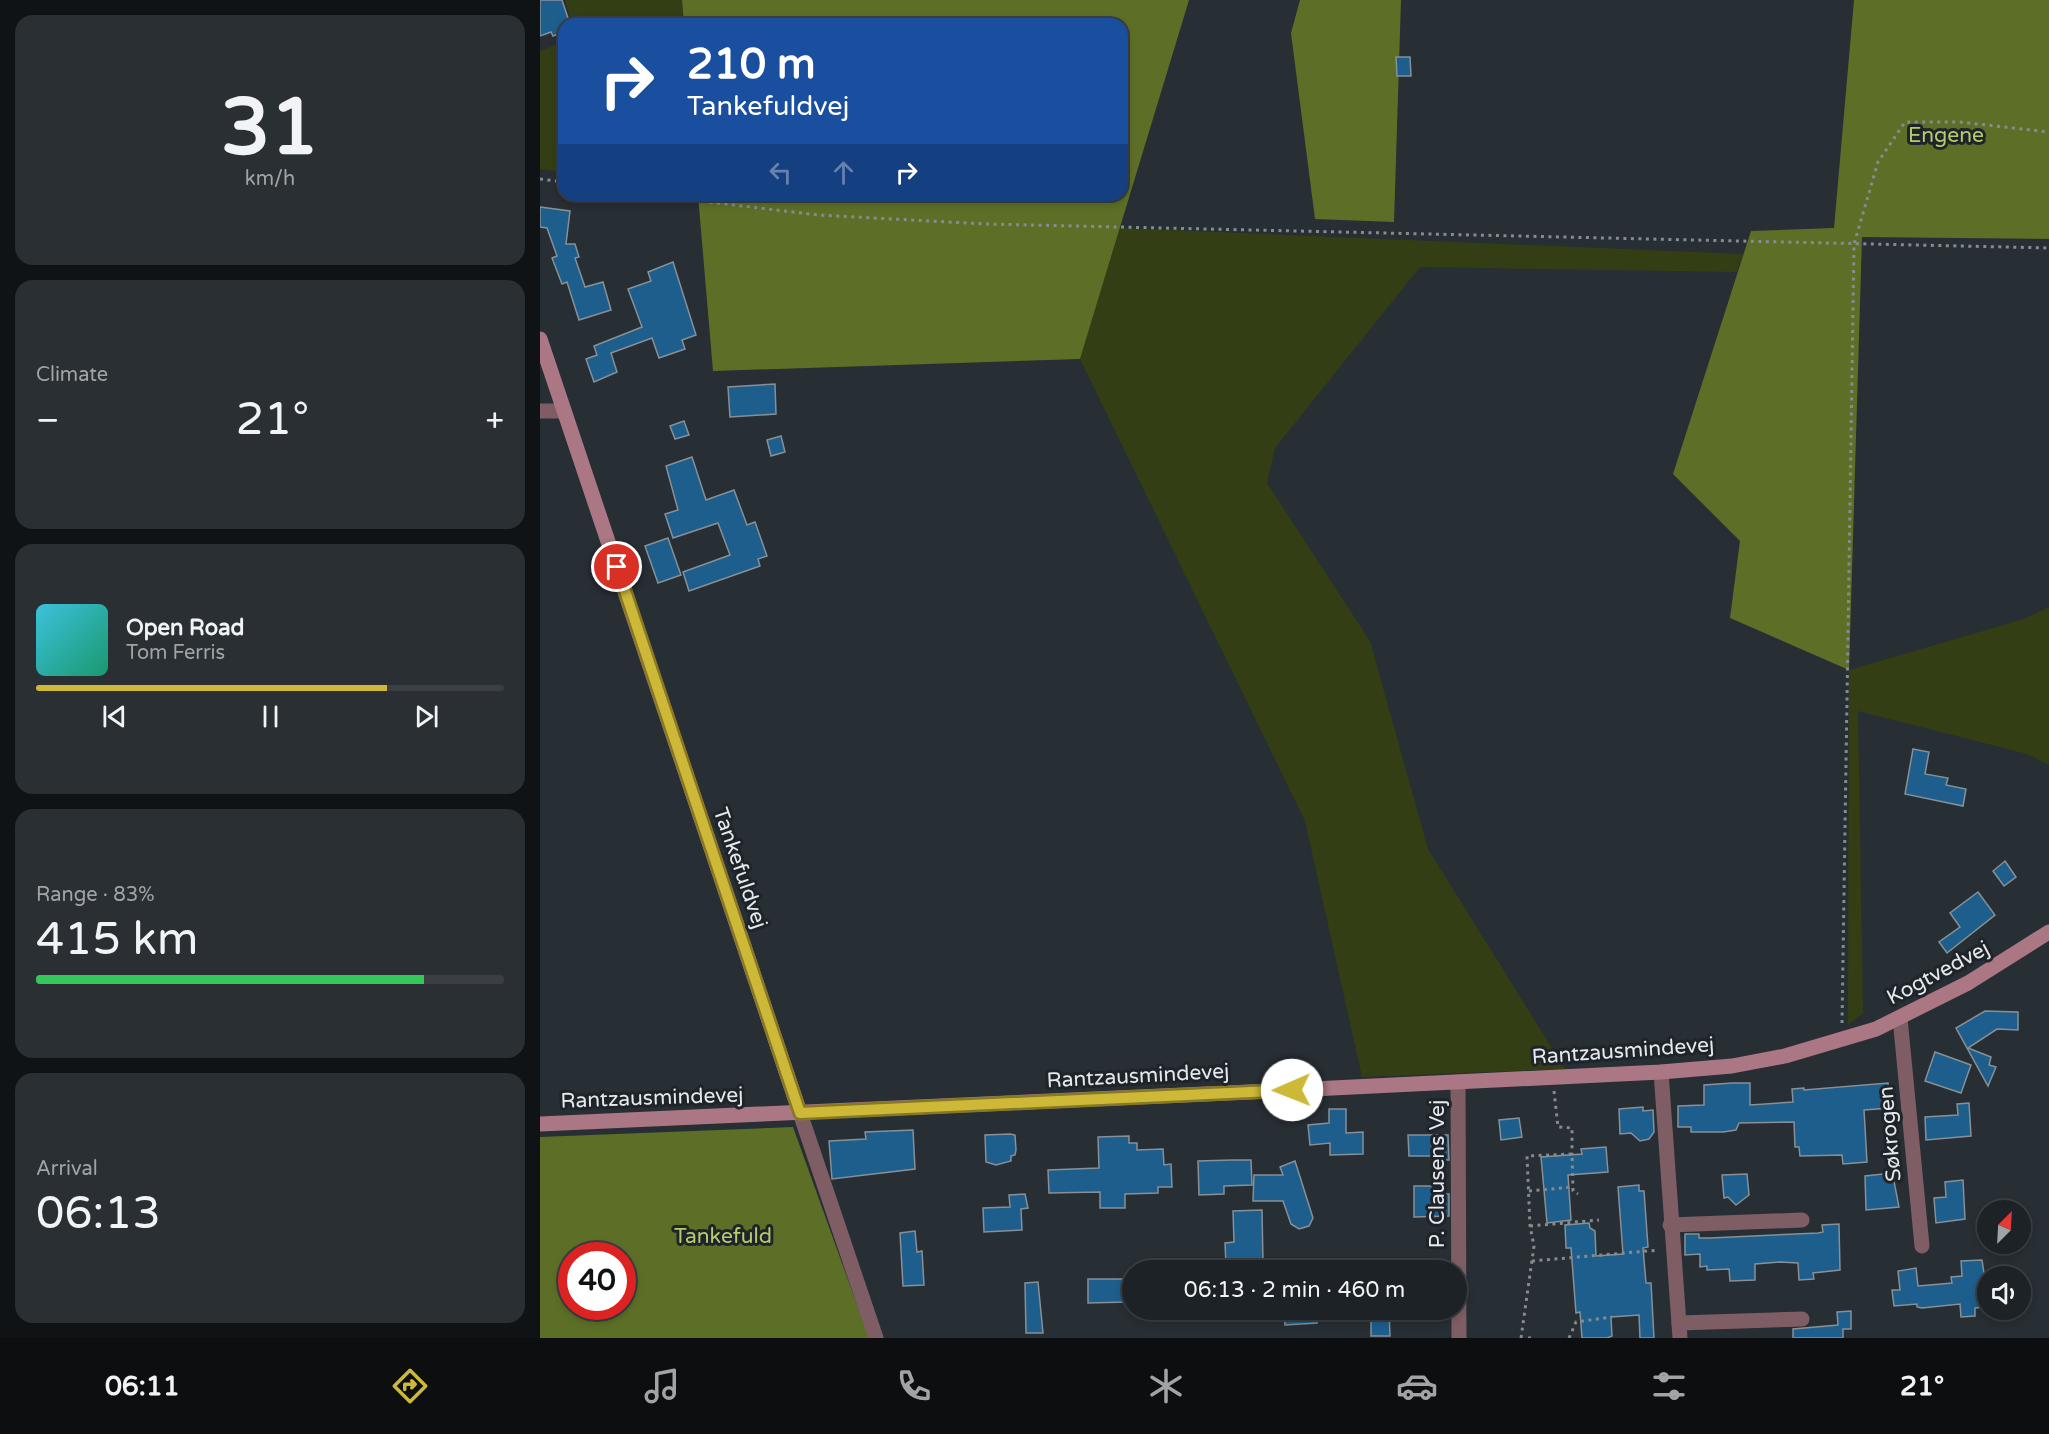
<!DOCTYPE html>
<meta charset="utf-8">
<style>
body{margin:0;font-family:"Varela Round",sans-serif;background:#2a2f33;color:#f1f3f6;height:100vh;display:flex;flex-direction:column;font-size:22px;white-space:nowrap}
*{box-sizing:border-box;margin:0}
p{font-size:20px;color:#a0a4a7}
.icon{flex:none;width:33px;height:33px;fill:none;stroke:currentColor;stroke-width:2;stroke-linecap:round;stroke-linejoin:round}
.map{position:relative;flex:1;overflow:hidden}
.details{display:flex;flex-direction:column;gap:15px;padding:15px;background:#101315;width:540px}
.details>*{flex:none}
.banner{position:absolute;left:18px;top:18px;width:570px;height:183px;border-radius:18px;box-shadow:0 3px 9px #0003,0 0 0 2px #3b3f44;background:#1a4fa0;color:#fff;overflow:hidden}
.needle{width:39px;rotate:24deg}
.fabs{position:absolute;left:1437px;top:1200px;display:grid;gap:12px}
.fabs a{display:grid;place-items:center;width:54px;height:54px;border-radius:50%;background:#1d2227;box-shadow:0 3px 9px #0003,0 0 0 2px #3b3f44;font-size:30px}
.speed{position:absolute;left:18px;top:1242px;display:flex;gap:12px;font-size:30px;font-weight:700;text-align:center}
.speed>*{display:grid;place-content:center;width:78px;height:78px;border-radius:50%;background:#1d2227;box-shadow:0 3px 9px #0003,0 0 0 2px #3b3f44;line-height:1}
.speed .limit{border:9px solid #d22;background:#fff;color:#111}
.pin{position:absolute;display:grid;place-items:center;width:51px;height:51px;color:#fff;margin:-26px;border:3px solid #fff;border-radius:50%;box-shadow:0 2px 6px #0007}
.me{position:absolute;width:66px;margin:-33px;rotate:269deg;stroke-linejoin:round;filter:drop-shadow(0 0 4px #0008)}
.turn{display:flex;align-items:center;gap:21px;height:126px;padding:0 30px;font-size:27px}
.turn .icon{width:78px;height:78px;stroke-width:2.5}
.turn b{display:block;font-size:42px;line-height:51px}
.lanes{display:flex;align-items:center;height:57px;padding:0 30px;background:#0003;justify-content:center;gap:30px;direction:ltr}
.lanes .off{opacity:.35}
.big{font-size:45px;font-weight:600;line-height:1.1}
.details .tile{flex:1;display:flex;flex-direction:column;justify-content:center;gap:9px;min-width:0;padding:0 21px;border-radius:18px;background:#2a2f33}
.details .dial{align-items:center;gap:0}
.dial b{font-size:78px;line-height:1}
.song{display:flex;align-items:center;gap:18px}
.cover{width:72px;height:72px;border-radius:9px;background:linear-gradient(135deg,hsl(190 70% 55%),hsl(160 70% 35%))}
.played{height:6px;border-radius:3px;background:linear-gradient(90deg,#ceb837 75%,#3b3f44 75%)}
.keys{display:flex;justify-content:space-around;direction:ltr}
.heat{display:flex;justify-content:space-between;align-items:center;font-size:33px;direction:ltr}
.charge{height:9px;border-radius:4px;background:linear-gradient(90deg,#34c759 83%,#3b3f44 0)}
.trip{position:absolute;left:582px;top:1260px;width:345px;height:60px;border-radius:30px;background:#1d2227;box-shadow:0 3px 9px #0003,0 0 0 2px #3b3f44;font-weight:600;line-height:60px;text-align:center}
.menu{display:flex;height:96px;justify-content:space-around;align-items:center;background:#0c0e10;color:#a0a4a7}
.menu .icon{width:42px;height:42px}
.menu .selected{color:#ceb837}
.menu b{font-size:27px;color:#f1f3f6}
main{display:flex;flex:1;min-height:0}
.map>svg:first-child{display:block}
.green{fill:#343e14}
.forest{fill:#5d6f27;fill-rule:evenodd}
.building{fill:#1d5e8c;stroke:#879097;stroke-width:1.5}
.lines{fill:none;stroke-linecap:round;stroke-linejoin:round}
.path{stroke:#868b90;stroke-width:3;stroke-dasharray:3 4.5;stroke-linecap:butt}
.street{stroke:#7e5d65;stroke-width:15}
.secondary{stroke:#ab7785;stroke-width:15}
.route-casing{stroke:#867824;stroke-width:15}
.route{stroke:#ceb837;stroke-width:10}
.labels{text-anchor:middle;dominant-baseline:central;stroke-width:6;stroke-linejoin:round;paint-order:stroke}
.park-label{font-size:21px;fill:#b3cd6a;stroke:#1e242a}
.street-label{font-size:21px;fill:#e5e9ed;stroke:#1e242a}
</style>
<main>
<section class="details">
<div class="tile dial"><b>31</b><p>km/h</p></div>
<div class="tile"><p>Climate</p>
<div class="heat"><a>−</a><b class="big">21°</b><a>+</a></div>
</div>
<div class="tile">
<div class="song"><i class="cover"></i><div><b>Open Road</b><p>Tom Ferris</p></div></div>
<div class="played"></div>
<div class="keys"><svg class="icon" aria-label="previous" viewBox="0 0 24 24"><path d="M18 5L8 12l10 7zM5 5v14"/></svg><svg class="icon" aria-label="pause" viewBox="0 0 24 24"><path d="M8 5v14M16 5v14"/></svg><svg class="icon" aria-label="next" viewBox="0 0 24 24"><path d="M6 5l10 7-10 7zM19 5v14"/></svg></div>
</div>
<div class="tile"><p>Range · 83%</p><b class="big">415 km</b><div class="charge"></div></div>
<div class="tile"><p>Arrival</p><b class="big">06:13</b></div>
</section>
<div class="map">
<svg width="1509" height="1338" viewBox="0 0 1509 1338">
<rect width="100%" height="100%" fill="#272e34"/>
<g class="green">
<polygon points="25,0 142,0 144,24 32,24"/>
<polygon points="24,42 24,173 0,169 0,51"/>
<polygon points="580,228 1203,254 1197,272 880,267 735,448 727,483 830,641 888,849 1025,1069 822,1077 765,821 540,359"/>
<polygon points="1509,607 1509,765 1487,754 1318,711 1323,1013 1308,1025 1309,670 1484,619"/>
</g>
<g class="forest">
<polygon points="142,0 649,0 540,359 173,371 158,195 582,195 582,24 144,24"/>
<polygon points="760,0 861,0 854,222 775,219 751,33"/>
<polygon points="1314,0 1509,0 1509,239 1322,237 1309,670 1190,618 1200,541 1133,474 1211,231 1294,228"/>
<path d="M253,1127l76,211h-329v-201zM32,1256h50v50h-50z"/>
</g>
<g class="building">
<polygon points="0,0 22,0 30,24 24,24 24,32 13,36 11,32 0,36"/>
<polygon points="856,57 870,57 871,76 857,76"/>
<polygon points="0,207 30,211 26,244 35,244 39,257 35,258 45,287 63,282 71,310 39,320 27,282 22,284 12,258 17,256 7,228 0,227"/>
<polygon points="133,262 156,335 142,340 145,349 119,358 112,338 71,353 77,372 54,382 46,359 57,355 54,346 102,327 88,289 111,281 108,272"/>
<polygon points="235,384 236,414 190,417 188,387"/>
<polygon points="144,421 149,435 135,439 130,426"/>
<polygon points="241,436 245,452 231,456 227,440"/>
<polygon points="152,457 166,500 194,490 207,525 215,522 227,556 218,559 220,566 149,591 143,572 190,555 178,523 133,538 125,514 138,510 126,466"/>
<polygon points="128,538 141,575 118,583 105,546"/>
<polygon points="1373,749 1389,752 1385,774 1408,778 1406,785 1426,789 1423,806 1365,794"/>
<polygon points="1465,861 1476,877 1464,886 1453,871"/>
<polygon points="1438,892 1455,915 1407,953 1399,942 1420,927 1410,913"/>
<polygon points="1445,1011 1478,1012 1478,1030 1457,1029 1428,1048 1451,1057 1449,1065 1456,1067 1448,1086 1416,1028"/>
<polygon points="1395,1052 1431,1065 1421,1093 1385,1081"/>
<polygon points="1192,1083 1210,1083 1210,1105 1253,1102 1252,1089 1264,1088 1264,1090 1348,1083 1350,1108 1324,1110 1327,1162 1303,1164 1302,1155 1260,1156 1259,1147 1255,1147 1254,1122 1199,1123 1196,1130 1183,1132 1151,1132 1151,1127 1138,1127 1138,1106 1164,1105 1164,1085"/>
<polygon points="1429,1103 1431,1136 1386,1140 1385,1117 1418,1115 1417,1104"/>
<polygon points="1103,1107 1103,1111 1113,1110 1114,1132 1109,1139 1100,1141 1091,1133 1080,1134 1079,1109"/>
<polygon points="789,1109 806,1109 806,1133 823,1132 823,1154 790,1155 790,1143 770,1145 768,1125 789,1123"/>
<polygon points="979,1118 982,1137 961,1140 959,1120"/>
<polygon points="373,1130 375,1169 292,1179 289,1141 326,1139 325,1132"/>
<polygon points="470,1134 475,1135 476,1150 475,1155 471,1156 471,1161 456,1165 446,1162 445,1135"/>
<polygon points="868,1135 908,1135 909,1160 894,1160 894,1156 869,1156"/>
<polygon points="589,1136 589,1143 597,1143 597,1150 623,1149 624,1165 631,1164 632,1187 618,1187 618,1193 585,1194 585,1208 560,1208 560,1192 509,1193 508,1170 559,1168 558,1137"/>
<polygon points="1066,1147 1068,1172 1028,1175 1031,1220 1007,1223 1001,1157 1042,1154 1041,1149"/>
<polygon points="692,1160 711,1160 712,1185 684,1186 684,1194 659,1195 658,1161"/>
<polygon points="755,1161 773,1218 769,1226 759,1229 751,1224 743,1201 713,1201 714,1175 743,1175 740,1167"/>
<polygon points="1207,1174 1209,1195 1196,1205 1188,1197 1184,1198 1182,1175"/>
<polygon points="1343,1174 1344,1177 1353,1176 1359,1207 1326,1210 1325,1176"/>
<polygon points="1423,1180 1425,1219 1396,1223 1394,1198 1406,1197 1405,1182"/>
<polygon points="1099,1185 1099,1191 1104,1191 1108,1247 1103,1248 1106,1283 1111,1283 1114,1338 1100,1338 1099,1315 1071,1317 1072,1336 1067,1338 1042,1338 1040,1312 1036,1313 1031,1248 1026,1248 1025,1225 1049,1223 1050,1228 1055,1231 1056,1256 1083,1254 1078,1187"/>
<polygon points="874,1186 900,1186 900,1194 909,1194 909,1216 874,1217"/>
<polygon points="485,1194 488,1208 481,1209 482,1230 444,1232 443,1208 470,1207 469,1195"/>
<polygon points="722,1210 723,1262 686,1265 685,1243 694,1242 693,1211"/>
<polygon points="1299,1224 1300,1270 1273,1273 1274,1279 1259,1280 1258,1263 1240,1262 1215,1264 1215,1280 1190,1281 1189,1269 1167,1270 1167,1266 1160,1267 1160,1254 1145,1255 1145,1234 1159,1234 1159,1238 1170,1238 1278,1233 1283,1232 1282,1225"/>
<polygon points="375,1231 377,1252 382,1251 384,1285 363,1286 360,1233"/>
<polygon points="1442,1260 1444,1273 1448,1276 1448,1307 1435,1308 1435,1316 1421,1317 1420,1304 1382,1308 1377,1307 1377,1304 1354,1306 1352,1290 1360,1290 1358,1271 1376,1268 1378,1286 1412,1283 1411,1277 1422,1276 1421,1261"/>
<polygon points="548,1279 592,1279 592,1294 587,1294 587,1302 548,1303"/>
<polygon points="498,1282 503,1333 486,1333 485,1283"/>
<polygon points="744,1310 776,1310 777,1323 745,1325"/>
<polygon points="831,1310 849,1310 850,1336 831,1336"/>
<polygon points="1311,1311 1311,1329 1303,1329 1303,1338 1253,1338 1253,1329 1298,1325 1297,1312"/>
</g>
<g class="lines">
<g class="path">
<polyline points="0,179 24,182"/>
<polyline points="110,195 278,215 446,224 1509,248"/>
<polyline points="1302,1023 1314,244 1338,162 1365,122 1420,122 1509,132"/>
<polyline points="1014,1091 1018,1127 1032,1128 1032,1154"/>
<polyline points="989,1191 1033,1187"/>
<polyline points="990,1226 1059,1220"/>
<polyline points="992,1261 1119,1250"/>
<polyline points="981,1338 994,1246 990,1226 987,1156 1032,1154 1033,1191 1038,1194"/>
<polyline points="988,1338 993,1338"/>
<polyline points="1029,1338 1036,1322 1072,1317"/>
</g>
<g class="street">
<polyline points="0,411 24,411"/>
<polyline points="1360,1018 1382,1246"/>
<polyline points="1121,1072 1140,1338"/>
<polyline points="918,1082 919,1338"/>
<polyline points="260,1113 336,1338"/>
<polyline points="1130,1225 1262,1220"/>
<polyline points="1139,1323 1262,1319"/>
</g>
<g class="secondary">
<polyline points="0,339 260,1113"/>
<polyline points="0,1124 752,1090 1121,1072 1192,1066 1245,1056 1336,1029 1428,983 1509,932"/>
</g>
</g>
<g class="lines">
<defs>
<polyline id="route" points="77,567 260,1113 752,1090"/>
</defs>
<use href="#route" class="route-casing"/>
<use href="#route" class="route"/>
</g>
<g class="labels">
<g class="park-label">
<text x="1406" y="135">Engene</text>
<text x="183" y="1236">Tankefuld</text>
</g>
<g class="street-label">
<text transform="translate(200 868) rotate(71)">Tankefuldvej</text>
<text transform="translate(1398 973) rotate(-28)">Kogtvedvej</text>
<text transform="translate(1083 1051) rotate(-4)">Rantzausmindevej</text>
<text transform="translate(598 1076) rotate(-3)">Rantzausmindevej</text>
<text transform="translate(112 1098) rotate(-2)">Rantzausmindevej</text>
<text transform="translate(1350 1134) rotate(-95)">Søkrogen</text>
<text transform="translate(897 1174) rotate(-90)">P. Clausens Vej</text>
</g>
</g>
</svg>
<div class="fabs">
<a><svg class="needle" viewBox="-14 -14 28 28"><path d="M0-13l5 13h-10z" fill="#e53935"/><path d="M0 13l5-13h-10z" fill="#a0a4a7"/></svg></a>
<a><svg class="icon" aria-label="sound" viewBox="0 0 24 24"><path d="M4 9h4l5-4v14l-5-4H4zM17 9q2 3 0 6"/></svg></a>
</div>
<div class="speed"><div class="limit">40</div></div>
<div class="pin" style="left:77px;top:567px;background:#d93025"><svg class="icon" aria-label="arrive" viewBox="0 0 24 24"><path d="M6 21V4h12l-3 4 3 4H6"/></svg></div>
<svg class="me" style="left:752px;top:1090px" viewBox="-20 -20 40 40"><circle r="19" fill="#fff"/><path d="M0-13L10 11 0 6-10 11z" fill="#ceb837"/></svg>
<div class="trip">06:13 · 2 min · 460 m</div>
<div class="banner">
<div class="turn"><svg class="icon" aria-label="right" viewBox="0 0 24 24"><path d="M7 20v-9h11M14 6l5 5-5 5"/></svg><div><b>210 m</b>Tankefuldvej</div></div>
<div class="lanes"><svg class="icon off" aria-label="left" viewBox="0 0 24 24"><path d="M17 20v-9H6M10 6l-5 5 5 5"/></svg><svg class="icon off" aria-label="ahead" viewBox="0 0 24 24"><path d="M12 20V5M6 11l6-6 6 6"/></svg><svg class="icon" aria-label="right" viewBox="0 0 24 24"><path d="M7 20v-9h11M14 6l5 5-5 5"/></svg></div>
</div>
</div>
</main>
<nav class="menu">
<b>06:11</b>
<svg class="icon selected" aria-label="directions" viewBox="0 0 24 24"><path d="M12 3l9 9-9 9-9-9zM9 14v-3h6M13 9l2 2-2 2"/></svg>
<svg class="icon" aria-label="music" viewBox="0 0 24 24"><path d="M9 18V5l10-2v13"/><circle cx="6" cy="18" r="3"/><circle cx="16" cy="16" r="3"/></svg>
<svg class="icon" aria-label="phone" viewBox="0 0 24 24"><path d="M5 4h4l2 5-3 2q2 4 5 5l2-3 5 2v4C11 20 4 13 5 4z"/></svg>
<svg class="icon" aria-label="climate" viewBox="0 0 24 24"><path d="M12 3v18M4 7l16 10M4 17L20 7"/></svg>
<svg class="icon" aria-label="car" viewBox="0 0 24 24"><path d="M5 17H2v-5l4-1 3-4h7l3 4 3 1v5h-3M9 17h6M6 11h13"/><circle cx="7" cy="17" r="2"/><circle cx="17" cy="17" r="2"/></svg>
<svg class="icon" aria-label="filters" viewBox="0 0 24 24"><path d="M4 7h16M4 17h16"/><circle cx="9" cy="7" r="2"/><circle cx="15" cy="17" r="2"/></svg>
<b>21°</b>
</nav>
